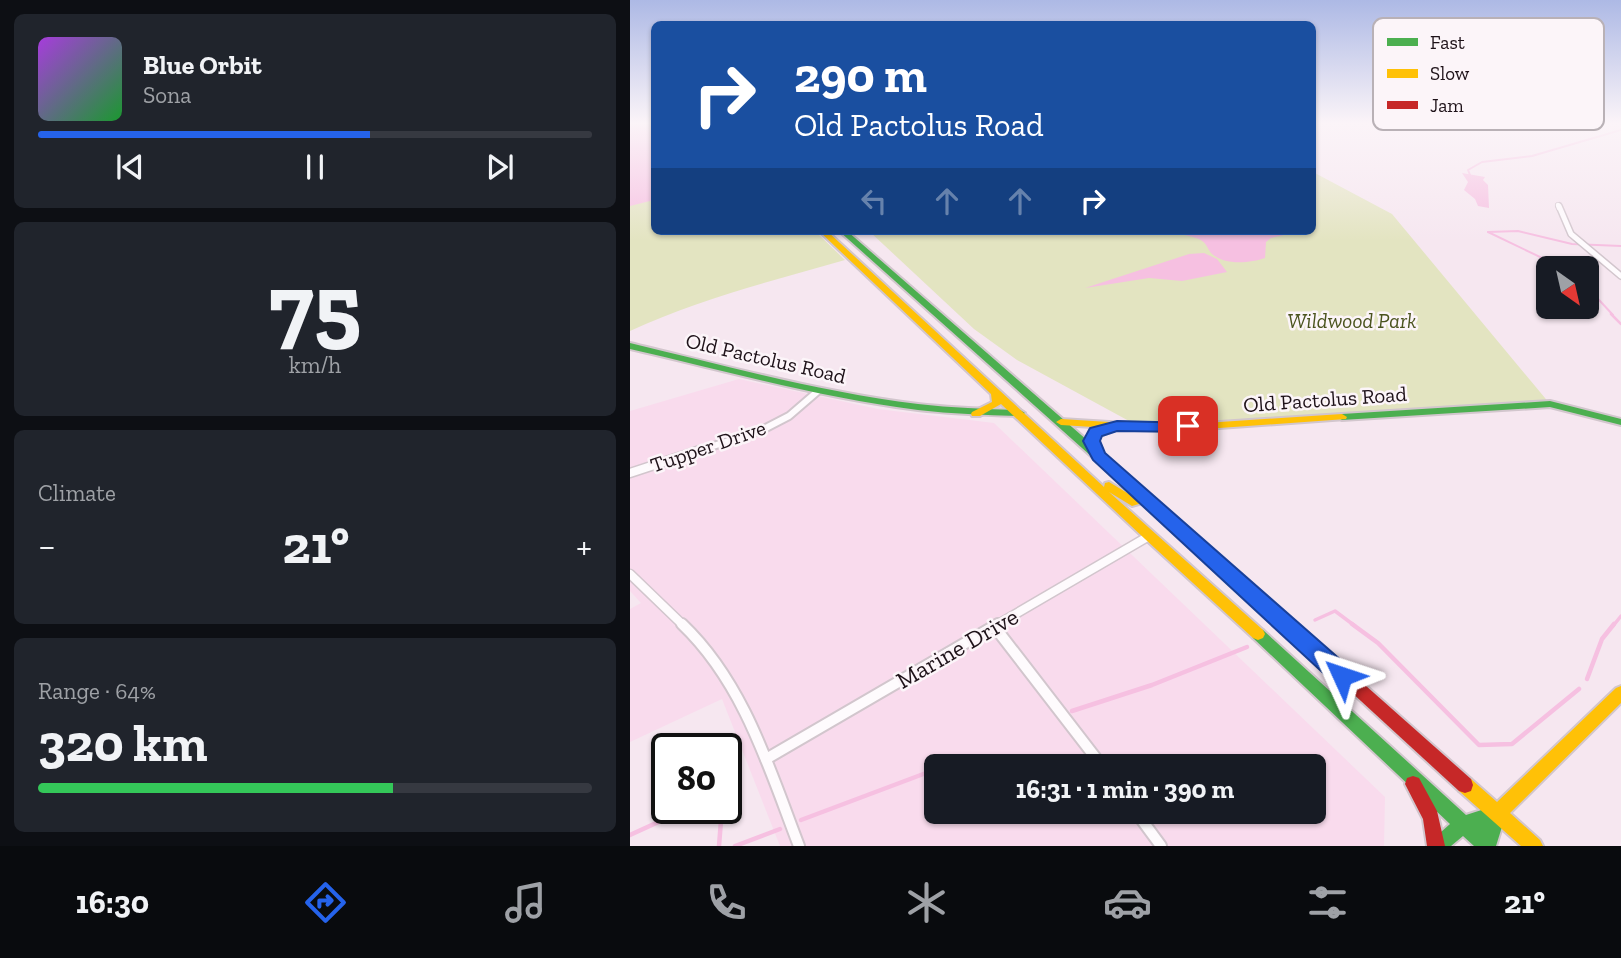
<!DOCTYPE html>
<meta charset="utf-8">
<style>
body{margin:0;font-family:"Zilla Slab",serif;background:#20242c;color:#f1f3f6;height:100vh;display:flex;flex-direction:column;font-size:26px;white-space:nowrap}
*{box-sizing:border-box;margin:0}
p{font-size:23px;color:#9ea1a6}
.icon{flex:none;width:38px;height:38px;fill:none;stroke:currentColor;stroke-width:2;stroke-linecap:round;stroke-linejoin:round}
.map{position:relative;flex:1;overflow:hidden}
.details{display:flex;flex-direction:column;gap:14px;padding:14px;background:#0d0f14;width:630px}
.details>*{flex:none}
.hud{position:absolute;left:21px;top:21px;width:665px;height:214px;border-radius:10px;box-shadow:0 2px 5px #0004;background:#1a4fa0;color:#fff;overflow:hidden}
.needle{width:46px;rotate:146deg}
.buttons{position:absolute;left:906px;top:256px;display:grid;gap:14px}
.buttons a{display:grid;place-items:center;width:63px;height:63px;border-radius:10px;background:#171b24;box-shadow:0 2px 5px #0004;font-size:35px}
.speed{position:absolute;left:21px;top:733px;display:flex;gap:14px;font-size:35px;font-weight:700;text-align:center}
.speed>*{display:grid;place-content:center;width:91px;height:91px;border-radius:50%;background:#171b24;box-shadow:0 2px 5px #0004;line-height:1}
.speed .limit{border:4px solid #111;border-radius:10px;background:#fff;color:#111}
.pin{position:absolute;display:grid;place-items:center;width:60px;height:60px;color:#fff;margin:-30px;border-radius:14px;box-shadow:0 4px 10px #0006}
.me{position:absolute;width:77px;margin:-38px;rotate:312deg;stroke-linejoin:round;filter:drop-shadow(0 0 5px #0008)}
.turn{display:flex;align-items:center;gap:24px;height:147px;padding:0 28px;font-size:32px}
.turn .icon{width:91px;height:91px;stroke-width:2.5}
.turn b{display:block;font-size:49px;line-height:60px}
.lanes{display:flex;align-items:center;height:66px;padding:0 28px;background:#0003;justify-content:center;gap:35px;direction:ltr}
.lanes .off{opacity:.35}
.big{font-size:52px;font-weight:700;line-height:1.1}
.details .tile{flex:1;display:flex;flex-direction:column;justify-content:center;gap:10px;min-width:0;padding:0 24px;border-radius:10px;background:#20242c}
.details .dial{align-items:center;gap:0}
.dial b{font-size:91px;line-height:1}
.song{display:flex;align-items:center;gap:21px}
.cover{width:84px;height:84px;border-radius:10px;background:linear-gradient(135deg,hsl(280 70% 55%),hsl(130 70% 35%))}
.played{height:7px;border-radius:4px;background:linear-gradient(90deg,#2563eb 60%,#363941 60%)}
.keys{display:flex;justify-content:space-around;direction:ltr}
.heat{display:flex;justify-content:space-between;align-items:center;font-size:38px;direction:ltr}
.charge{height:10px;border-radius:5px;background:linear-gradient(90deg,#34c759 64%,#363941 0)}
.trip{position:absolute;left:294px;top:754px;width:402px;height:70px;border-radius:10px;background:#171b24;box-shadow:0 2px 5px #0004;font-weight:700;line-height:70px;text-align:center}
.menu{display:flex;height:112px;justify-content:space-around;align-items:center;background:#090b0e;color:#9ea1a6}
.menu .icon{width:49px;height:49px}
.menu .on{color:#2563eb}
.menu b{font-size:32px;color:#f1f3f6}
main{display:flex;flex:1;min-height:0}
.map>svg:first-child{display:block}
.built{fill:#f9dbed;fill-rule:evenodd}
.green{fill:#e3e4c1}
.water{fill:#f6c0e1}
.lines{fill:none;stroke-linecap:round;stroke-linejoin:round}
.stream-far3{stroke:#f6c0e1;stroke-width:2}
.stream-far2{stroke:#f6c0e1;stroke-width:2.5}
.stream-far1{stroke:#f6c0e1;stroke-width:3.5}
.stream{stroke:#f6c0e1;stroke-width:4.5}
.street-far4-casing{stroke:#d2c6cd;stroke-width:6}
.street-far3-casing{stroke:#d2c6cd;stroke-width:8}
.street-far2-casing{stroke:#d2c6cd;stroke-width:10}
.street-far1-casing{stroke:#d2c6cd;stroke-width:11}
.street-casing{stroke:#d2c6cd;stroke-width:14}
.fast-casing{stroke:#d2c6cd;stroke-width:4}
.slow-casing{stroke:#d2c6cd;stroke-width:4}
.jam-casing{stroke:#d2c6cd;stroke-width:4}
.street-far4{stroke:#fefbfd;stroke-width:4.5}
.street-far3{stroke:#fefbfd;stroke-width:5}
.street-far2{stroke:#fefbfd;stroke-width:6}
.street-far1{stroke:#fefbfd;stroke-width:8}
.street{stroke:#fefbfd;stroke-width:10}
.fast{fill:#4caf50;fill-rule:evenodd}
.slow{fill:#ffc107;fill-rule:evenodd}
.jam{fill:#c62828;fill-rule:evenodd}
.route{fill:#2563eb;stroke:#184099;stroke-width:2}
.labels{text-anchor:middle;dominant-baseline:central;stroke-width:5;stroke-linejoin:round;paint-order:stroke}
.park-label{font-size:21px;font-style:italic;fill:#4b541f;stroke:#fcf5f9}
.street-label{font-size:21px;fill:#1e1219;stroke:#fcf5f9}
.near-street-label{font-size:24px;fill:#1e1219;stroke:#fcf5f9}
.key{fill:#fcf5f9;stroke:#b9b1b6;stroke-width:2}
.key-label{font-size:19px;fill:#1e1219}
</style>
<main>
<section class="details">
<div class="tile">
<div class="song"><i class="cover"></i><div><b>Blue Orbit</b><p>Sona</p></div></div>
<div class="played"></div>
<div class="keys"><svg class="icon" aria-label="previous" viewBox="0 0 24 24"><path d="M18 5L8 12l10 7zM5 5v14"/></svg><svg class="icon" aria-label="pause" viewBox="0 0 24 24"><path d="M8 5v14M16 5v14"/></svg><svg class="icon" aria-label="next" viewBox="0 0 24 24"><path d="M6 5l10 7-10 7zM19 5v14"/></svg></div>
</div>
<div class="tile dial"><b>75</b><p>km/h</p></div>
<div class="tile"><p>Climate</p>
<div class="heat"><a>−</a><b class="big">21°</b><a>+</a></div>
</div>
<div class="tile"><p>Range · 64%</p><b class="big">320 km</b><div class="charge"></div></div>
</section>
<div class="map">
<svg width="991" height="846" viewBox="0 0 991 846">
<rect width="100%" height="100%" fill="#f6e7f0"/>
<path class="built" d="M109,379l139,30 116,14 391,374 -1,49h-604l-58,-147 -92,43v-133l11,-6 -11,-12v-180zM306,766h378v46h-378z"/>
<g class="green">
<path d="M0,123h24v108h161l30,29c-73,21 -146,39 -215,71z"/>
<polygon points="683,172 762,214 920,404 662,421 499,421 387,360 344,329 239,231 682,231"/>
</g>
<g class="water">
<polygon points="0,123 24,123 24,200 0,206"/>
<polygon points="832,173 855,177 853,180 858,185 859,208 848,206 845,199 834,190 838,182"/>
<path d="M510,231h161l-30,7 -5,4 -1,16c-15,5 -41,8 -54,-5 -5,-7 -5,-12 -15,-15 -18,-6 -37,-6 -56,-7z"/>
<polygon points="574,253 587,259 597,272 552,281 519,278 455,288 559,254"/>
</g>
<g class="lines">
<g class="stream-far3">
<polyline points="707,123 730,123"/>
<polyline points="840,175 838,170 852,162 902,156 991,130"/>
<polyline points="858,232 888,231 942,244 991,246"/>
<polyline points="858,232 933,268"/>
<polyline points="957,287 983,315"/>
</g>
<polyline class="stream-far2" points="981,314 991,324"/>
<g class="stream-far1">
<polyline points="685,620 705,611 725,626"/>
<polyline points="983,626 991,616"/>
</g>
<g class="stream">
<polyline points="722,624 748,643 849,745 882,744 949,689"/>
<polyline points="957,679 972,639 984,624"/>
<polyline points="442,711 522,685 617,647"/>
<polyline points="171,820 304,770"/>
<polyline points="0,835 59,808"/>
<polyline points="89,846 92,808"/>
<polyline points="105,846 150,829"/>
</g>
<defs>
<polyline id="street-far4" points="928,205 929,208"/>
<polyline id="street-far3" points="929,206 941,234 991,276"/>
<polyline id="street-far2" points="65,452 132,430 159,416 188,391"/>
<g id="street-far1">
<polyline points="0,473 70,450"/>
<polyline points="0,574 54,626"/>
<polyline points="365,626 519,536"/>
</g>
<g id="street">
<path d="M52,624c62,59 87,144 117,222"/>
<polyline points="364,626 472,766"/>
<polyline points="136,759 368,624"/>
<polyline points="506,812 531,846"/>
</g>
<g id="fast">
<polygon points="209,231 217,231 458,441 461,432 483,424 491,424 492,426 491,428 470,436 468,441 473,454 584,551 585,554 584,557 579,559 574,557"/>
<path d="M0,343c96,23 191,49 288,61 34,4 68,5 102,6l5,3 -5,3c-34,-1 -68,-2 -102,-6 -97,-12 -192,-39 -288,-61z"/>
<polygon points="920,401 991,419 991,425 920,407 712,420 707,417 712,414"/>
<polygon points="628,628 633,630 836,815 867,805 873,808 876,814 866,846 844,846 833,836 821,846 799,846 802,840 820,824 623,638 621,634 623,630"/>
</g>
<g id="slow">
<polygon points="189,231 197,231 474,487 475,483 479,482 504,497 515,494 519,495 521,498 519,501 502,506 479,492 633,630 635,634 633,638 628,640 623,638 515,539 371,404 350,416 342,416 341,414 342,412 362,402 361,394"/>
<polygon points="712,414 717,417 716,419 575,429 511,430 431,425 426,422 431,419 511,424 575,423"/>
<polygon points="991,686 991,703 880,813 910,840 913,846 891,846 829,791 827,785 829,779 835,777 841,779 867,802 986,688"/>
</g>
<g id="jam">
<polygon points="579,549 584,551 841,779 843,785 841,791 835,793 829,791 574,557 573,554 574,551"/>
<polygon points="783,776 789,778 807,811 815,846 797,846 793,819 775,784 777,778"/>
</g>
</defs>
<use href="#street-far4" class="street-far4-casing"/>
<use href="#street-far3" class="street-far3-casing"/>
<use href="#street-far2" class="street-far2-casing"/>
<use href="#street-far1" class="street-far1-casing"/>
<use href="#street" class="street-casing"/>
<use href="#fast" class="fast-casing"/>
<use href="#slow" class="slow-casing"/>
<use href="#jam" class="jam-casing"/>
<use href="#street-far4" class="street-far4"/>
<use href="#street-far3" class="street-far3"/>
<use href="#street-far2" class="street-far2"/>
<use href="#street-far1" class="street-far1"/>
<use href="#street" class="street"/>
<use href="#fast" class="fast"/>
<use href="#slow" class="slow"/>
<use href="#jam" class="jam"/>
</g>
<linearGradient id="sky" x2="0" y2="1"><stop stop-color="#adb9e5"/><stop offset="0.51" stop-color="#fbf4f8"/><stop offset="1" stop-color="#fbf4f8" stop-opacity="0"/></linearGradient>
<rect width="991" height="241" fill="url(#sky)"/>
<polygon class="route" points="487,421 564,423 566,426 558,432 487,431 472,436 470,441 475,453 720,668 723,676 720,683 712,686 704,683 463,460 453,441 460,428"/>
<g class="labels">
<g class="park-label">
<text x="722" y="320">Wildwood Park</text>
</g>
<g class="street-label">
<text transform="translate(136 358) rotate(13)">Old Pactolus Road</text>
<text transform="translate(695 399) rotate(-4)">Old Pactolus Road</text>
<text transform="translate(78 446) rotate(-19)">Tupper Drive</text>
</g>
<g class="near-street-label">
<text transform="translate(327 648) rotate(-30)">Marine Drive</text>
</g>
</g>
<rect x="743" y="18" width="231" height="112" rx="10" class="key"/>
<rect x="757" y="38" width="31" height="8" fill="#4caf50"/>
<rect x="757" y="69" width="31" height="9" fill="#ffc107"/>
<rect x="757" y="101" width="31" height="8" fill="#c62828"/>
<g class="key-label">
<text x="800" y="49">Fast</text>
<text x="800" y="80">Slow</text>
<text x="800" y="112">Jam</text>
</g>
</svg>
<div class="buttons">
<a><svg class="needle" viewBox="-14 -14 28 28"><path d="M0-13l5 13h-10z" fill="#e53935"/><path d="M0 13l5-13h-10z" fill="#9ea1a6"/></svg></a>
</div>
<div class="speed"><div class="limit">80</div></div>
<div class="pin" style="left:558px;top:426px;background:#d93025"><svg class="icon" aria-label="arrive" viewBox="0 0 24 24"><path d="M6 21V4h12l-3 4 3 4H6"/></svg></div>
<svg class="me" style="left:712px;top:676px" viewBox="-20 -20 40 40"><path d="M0-17L14 15 0 8-14 15z" fill="#2563eb" stroke="#fff" stroke-width="4"/></svg>
<div class="trip">16:31 · 1 min · 390 m</div>
<div class="hud">
<div class="turn"><svg class="icon" aria-label="right" viewBox="0 0 24 24"><path d="M7 20v-9h11M14 6l5 5-5 5"/></svg><div><b>290 m</b>Old Pactolus Road</div></div>
<div class="lanes"><svg class="icon off" aria-label="left" viewBox="0 0 24 24"><path d="M17 20v-9H6M10 6l-5 5 5 5"/></svg><svg class="icon off" aria-label="ahead" viewBox="0 0 24 24"><path d="M12 20V5M6 11l6-6 6 6"/></svg><svg class="icon off" aria-label="ahead" viewBox="0 0 24 24"><path d="M12 20V5M6 11l6-6 6 6"/></svg><svg class="icon" aria-label="right" viewBox="0 0 24 24"><path d="M7 20v-9h11M14 6l5 5-5 5"/></svg></div>
</div>
</div>
</main>
<nav class="menu">
<b>16:30</b>
<svg class="icon on" aria-label="directions" viewBox="0 0 24 24"><path d="M12 3l9 9-9 9-9-9zM9 14v-3h6M13 9l2 2-2 2"/></svg>
<svg class="icon" aria-label="music" viewBox="0 0 24 24"><path d="M9 18V5l10-2v13"/><circle cx="6" cy="18" r="3"/><circle cx="16" cy="16" r="3"/></svg>
<svg class="icon" aria-label="phone" viewBox="0 0 24 24"><path d="M5 4h4l2 5-3 2q2 4 5 5l2-3 5 2v4C11 20 4 13 5 4z"/></svg>
<svg class="icon" aria-label="climate" viewBox="0 0 24 24"><path d="M12 3v18M4 7l16 10M4 17L20 7"/></svg>
<svg class="icon" aria-label="car" viewBox="0 0 24 24"><path d="M5 17H2v-5l4-1 3-4h7l3 4 3 1v5h-3M9 17h6M6 11h13"/><circle cx="7" cy="17" r="2"/><circle cx="17" cy="17" r="2"/></svg>
<svg class="icon" aria-label="filters" viewBox="0 0 24 24"><path d="M4 7h16M4 17h16"/><circle cx="9" cy="7" r="2"/><circle cx="15" cy="17" r="2"/></svg>
<b>21°</b>
</nav>
